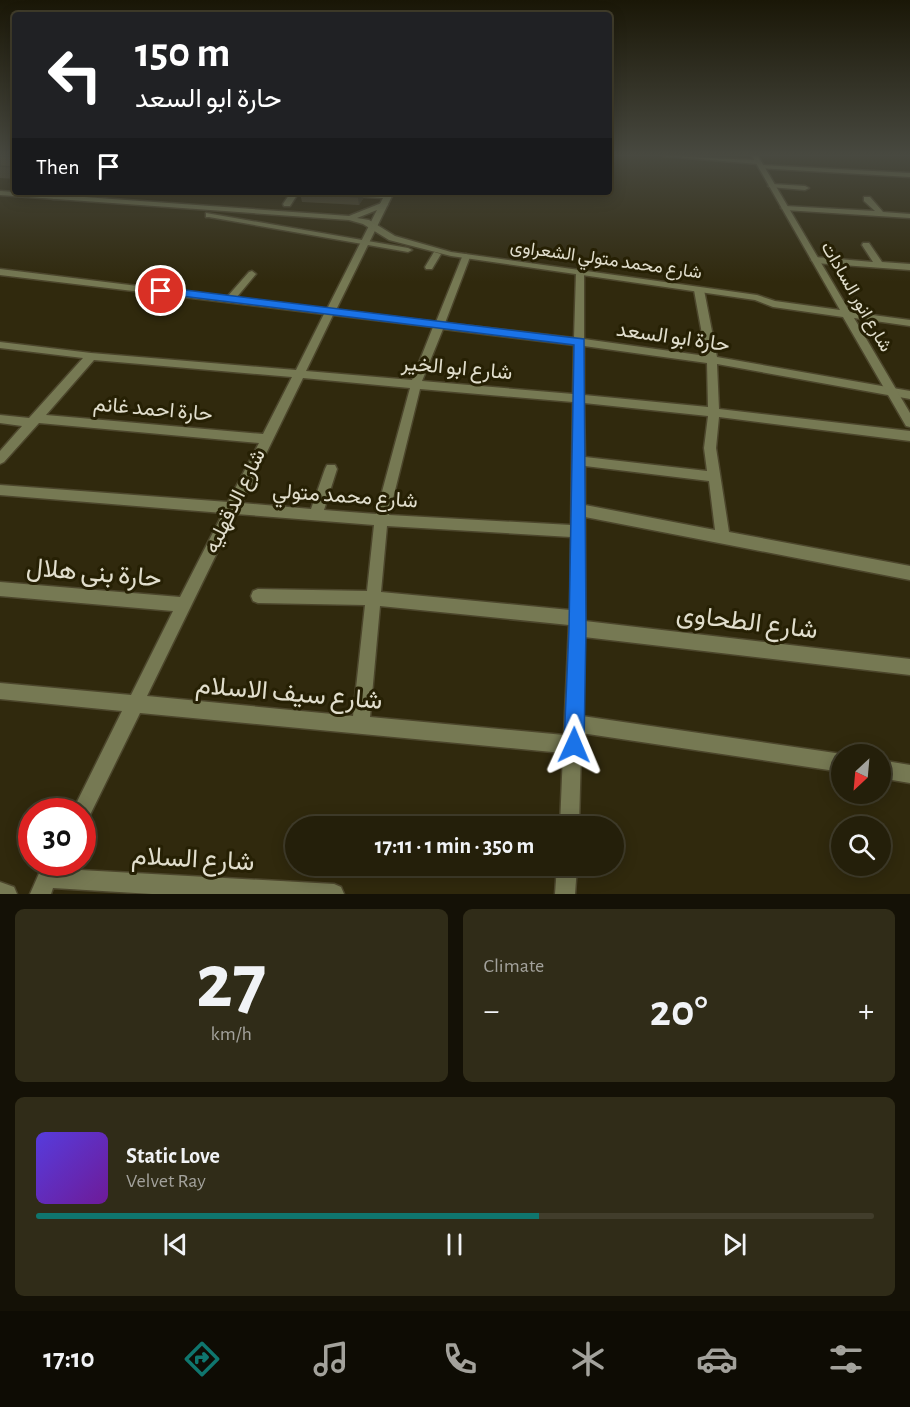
<!DOCTYPE html>
<meta charset="utf-8">
<style>
body{margin:0;font-family:"Alegreya Sans",Vazirmatn,sans-serif;background:#302c18;color:#f1f3f6;height:100vh;display:flex;flex-direction:column;font-size:22px;white-space:nowrap}
*{box-sizing:border-box;margin:0}
p{font-size:20px;color:#a3a29c}
.icon{flex:none;width:33px;height:33px;fill:none;stroke:currentColor;stroke-width:2;stroke-linecap:round;stroke-linejoin:round}
.map{position:relative;height:894px;overflow:hidden}
.drawer{display:flex;flex-direction:column;gap:15px;padding:15px;background:#141106;flex:1}
.drawer>*{flex:none}
.banner{position:absolute;left:12px;top:12px;width:600px;height:183px;border-radius:6px;box-shadow:0 3px 15px #0003,0 0 0 2px #413d2b;background:#202124;color:#fff;overflow:hidden}
.needle{width:39px;rotate:206deg}
.tools{position:absolute;left:831px;top:744px;display:grid;gap:12px}
.tools a{display:grid;place-items:center;width:60px;height:60px;border-radius:50%;background:#241f0a;box-shadow:0 3px 15px #0003,0 0 0 2px #413d2b;font-size:30px}
.speed{position:absolute;left:18px;top:798px;display:flex;gap:12px;font-size:30px;font-weight:700;text-align:center}
.speed>*{display:grid;place-content:center;width:78px;height:78px;border-radius:50%;background:#241f0a;box-shadow:0 3px 15px #0003,0 0 0 2px #413d2b;line-height:1}
.speed .limit{border:9px solid #d22;background:#fff;color:#111}
.pin{position:absolute;display:grid;place-items:center;width:51px;height:51px;color:#fff;margin:-26px;border:3px solid #fff;border-radius:50%;box-shadow:0 2px 6px #0007}
.me{position:absolute;width:66px;margin:-33px;rotate:1deg;stroke-linejoin:round;filter:drop-shadow(0 0 4px #0008)}
.turn{display:flex;align-items:center;gap:21px;height:126px;padding:0 24px;font-size:27px}
.turn .icon{width:78px;height:78px;stroke-width:2.5}
.turn b{display:block;font-size:42px;line-height:51px}
.then{display:flex;align-items:center;height:57px;padding:0 24px;background:#0003;gap:12px;font-size:22px}
.big{font-size:45px;font-weight:700;line-height:1.1}
.drawer .tile{flex:1;display:flex;flex-direction:column;justify-content:center;gap:9px;min-width:0;padding:0 21px;border-radius:9px;background:#302c18}
.drawer .dial{align-items:center;gap:0}
.dial b{font-size:78px;line-height:1}
.song{display:flex;align-items:center;gap:18px}
.cover{width:72px;height:72px;border-radius:9px;background:linear-gradient(135deg,hsl(250 70% 55%),hsl(280 70% 35%))}
.played{height:6px;border-radius:3px;background:linear-gradient(90deg,#0f766e 60%,#413d2b 60%)}
.keys{display:flex;justify-content:space-around;direction:ltr}
.heat{display:flex;justify-content:space-between;align-items:center;font-size:33px;direction:ltr}
.drawer .tiles{flex:1;display:grid;gap:15px;grid-template-columns:1fr 1fr}
.tile:last-child{grid-column:span 2}
.trip{position:absolute;left:285px;top:816px;width:339px;height:60px;border-radius:30px;background:#241f0a;box-shadow:0 3px 15px #0003,0 0 0 2px #413d2b;font-weight:700;line-height:60px;text-align:center}
.tab-bar{display:flex;height:96px;justify-content:space-around;align-items:center;background:#0e0c04;color:#a3a29c}
.tab-bar .icon{width:42px;height:42px}
.tab-bar .active{color:#0f766e}
.tab-bar b{font-size:27px;color:#f1f3f6}
.map>svg:first-child{display:block}
.lines{fill:none;stroke-linecap:round;stroke-linejoin:round}
.minor-casing{stroke:#4c462c;stroke-width:3}
.tertiary-casing{stroke:#4c462c;stroke-width:3}
.minor{fill:#767953;fill-rule:evenodd}
.tertiary{fill:#767953;fill-rule:evenodd}
.wall{fill:#4b452d}
.shaded-wall{fill:#3d3824}
.building{fill:#575034;stroke:#3d3824;stroke-width:1.5}
.route{fill:#1a73e8;stroke:#114b97;stroke-width:1.5}
.labels{text-anchor:middle;dominant-baseline:central;stroke-width:6;stroke-linejoin:round;paint-order:stroke}
.far-street-label{font-size:18px;fill:#e1decd;stroke:#262004}
.street-label{font-size:21px;fill:#e1decd;stroke:#262004}
.near-street-label{font-size:26px;fill:#e1decd;stroke:#262004}
</style>
<div class="map">
<svg width="910" height="894" viewBox="0 0 910 894">
<rect width="100%" height="100%" fill="#30290d"/>
<g class="lines">
<defs>
<g id="minor">
<polygon points="664,156 758,160 761,162 758,164"/>
<polygon points="761,165 910,173 910,177 759,168 759,166"/>
<polygon points="772,184 805,186 809,188 805,190 770,187 768,186"/>
<polygon points="58,192 67,192 59,199 53,199 53,195"/>
<polygon points="291,192 299,192 290,206 284,206 283,204"/>
<path d="M312,192l74,2 8,-2 -58,118 100,12 26,-65 4,-3 4,3 -25,66 129,15 2,-65 4,-3 4,3v66l122,17 -12,-66 5,-3 5,3 13,67 193,34v8l-193,-35 2,45 191,22v10l-191,-24 -3,31 13,84 181,34v14l-325,-63v104l325,38v16l-326,-38 -2,79 260,38v18l-261,-39 2,12 -2,5 -2,76h-19l3,-73 -423,-40 -52,106 -6,2v-9h-10l50,-101 -122,-12v-16l131,12 42,-84 -173,-15v-14l180,15 43,-84 -223,-18v-10l228,17 31,-59 -220,-20 -35,39 -4,2v-13l22,-25 -22,-3v-8l29,3 54,-60 -83,-10v-6l91,11 205,17 28,-56 -324,-39v-6l227,28 22,-25 3,-1 4,3 -20,24 91,11 56,-111 -67,-4zM333,315l100,12 -21,53 -106,-9zM443,329l131,16 -1,49 -151,-13zM584,346l123,17 1,44 -124,-12zM94,360l198,17 -29,57 -217,-19zM303,378l107,10 -34,126 -52,-4 13,-41 -2,-4h-8l-2,4 -14,40 -69,-6zM420,389l153,13 -2,123 -182,-10zM584,403l124,13 -4,32 3,23 -122,-14zM585,466l124,15 6,49 -130,-25zM236,514l138,11 -7,66 -109,-2 -5,2 -2,5 2,5 5,2 107,2 -12,111 -206,-20zM387,526l184,11 -1,73 -189,-18zM380,606l189,19 -5,110 -194,-18z"/>
<polygon points="864,197 870,197 883,212 910,214 910,218 785,210 781,208 785,206 875,211 864,201"/>
<polygon points="863,243 869,243 882,262 910,264 910,270 815,263 811,260 815,257 873,262 862,245"/>
<polygon points="434,252 441,254 432,269 426,269 425,267"/>
<polygon points="880,760 910,765 910,783 880,778"/>
<polygon points="44,862 65,862 62,869 334,884 341,887 344,894 152,894 53,888 51,894 30,894"/>
<polygon points="557,866 577,866 575,894 555,894"/>
<polygon points="0,882 14,887 17,894 0,894"/>
</g>
<g id="tertiary">
<polygon points="752,156 758,156 850,312 910,320 910,326 854,318 910,413 910,427 906,426 843,317 773,307 755,300 451,256 389,240 363,224 349,220 0,195 0,191 349,216 384,202 388,204 387,206 357,218 369,220 395,236 451,252 757,295 775,301 840,310"/>
<polygon points="206,213 408,248 412,250 408,252 209,217 206,217"/>
</g>
</defs>
<use href="#minor" class="minor-casing"/>
<use href="#tertiary" class="tertiary-casing"/>
<use href="#minor" class="minor"/>
<use href="#tertiary" class="tertiary"/>
</g>
<g class="wall">
<polygon points="0,156 15,156 15,179 0,178"/>
<polygon points="300,192 362,192 363,199 359,205 302,202 300,193"/>
</g>
<polygon class="shaded-wall" points="361,192 362,192 363,199 359,205 358,197"/>
<g class="building">
<polygon points="0,156 15,156 15,167 0,166"/>
<polygon points="300,192 361,192 358,197 300,193"/>
</g>
<linearGradient id="sky" x2="0" y2="1"><stop stop-color="#1a1707"/><stop offset="0.55" stop-color="#484940"/><stop offset="1" stop-color="#484940" stop-opacity="0"/></linearGradient>
<rect width="910" height="282" fill="url(#sky)"/>
<polygon class="route" points="161,287 584,339 586,628 584,745 581,752 574,755 566,752 564,745 569,628 574,345 157,293 157,288"/>
<g class="labels">
<g class="far-street-label">
<text transform="translate(606 260) rotate(8)">شارع محمد متولي الشعراوى</text>
<text transform="translate(856 297) rotate(60)">شارع انور السادات</text>
</g>
<g class="street-label">
<text transform="translate(673 337) rotate(8)">حارة ابو السعد</text>
<text transform="translate(457 368) rotate(5)">شارع ابو الخير</text>
<text transform="translate(153 409) rotate(5)">حارة احمد غانم</text>
<text transform="translate(345 496) rotate(4)">شارع محمد متولي</text>
<text transform="translate(235 501) rotate(-64)">شارع الدقهليه</text>
</g>
<g class="near-street-label">
<text transform="translate(94 573) rotate(5)">حارة بنى هلال</text>
<text transform="translate(747 622) rotate(7)">شارع الطحاوى</text>
<text transform="translate(289 693) rotate(5)">شارع سيف الاسلام</text>
<text transform="translate(193 859) rotate(3)">شارع السلام</text>
</g>
</g>
</svg>
<div class="tools">
<a><svg class="needle" viewBox="-14 -14 28 28"><path d="M0-13l5 13h-10z" fill="#e53935"/><path d="M0 13l5-13h-10z" fill="#a3a29c"/></svg></a>
<a><svg class="icon" aria-label="search" viewBox="0 0 24 24"><circle cx="10" cy="10" r="6"/><path d="M15 15l6 6"/></svg></a>
</div>
<div class="speed"><div class="limit">30</div></div>
<div class="pin" style="left:161px;top:291px;background:#d93025"><svg class="icon" aria-label="arrive" viewBox="0 0 24 24"><path d="M6 21V4h12l-3 4 3 4H6"/></svg></div>
<svg class="me" style="left:574px;top:745px" viewBox="-20 -20 40 40"><path d="M0-17L14 15 0 8-14 15z" fill="#1a73e8" stroke="#fff" stroke-width="4"/></svg>
<div class="trip">17:11 · 1 min · 350 m</div>
<div class="banner">
<div class="turn"><svg class="icon" aria-label="left" viewBox="0 0 24 24"><path d="M17 20v-9H6M10 6l-5 5 5 5"/></svg><div><b>150 m</b>حارة ابو السعد</div></div>
<div class="then">Then<svg class="icon" aria-label="arrive" viewBox="0 0 24 24"><path d="M6 21V4h12l-3 4 3 4H6"/></svg></div>
</div>
</div>
<section class="drawer">
<div class="tiles">
<div class="tile dial"><b>27</b><p>km/h</p></div>
<div class="tile"><p>Climate</p>
<div class="heat"><a>−</a><b class="big">20°</b><a>+</a></div>
</div>
<div class="tile">
<div class="song"><i class="cover"></i><div><b>Static Love</b><p>Velvet Ray</p></div></div>
<div class="played"></div>
<div class="keys"><svg class="icon" aria-label="previous" viewBox="0 0 24 24"><path d="M18 5L8 12l10 7zM5 5v14"/></svg><svg class="icon" aria-label="pause" viewBox="0 0 24 24"><path d="M8 5v14M16 5v14"/></svg><svg class="icon" aria-label="next" viewBox="0 0 24 24"><path d="M6 5l10 7-10 7zM19 5v14"/></svg></div>
</div>
</div>
</section>
<nav class="tab-bar">
<b>17:10</b>
<svg class="icon active" aria-label="directions" viewBox="0 0 24 24"><path d="M12 3l9 9-9 9-9-9zM9 14v-3h6M13 9l2 2-2 2"/></svg>
<svg class="icon" aria-label="music" viewBox="0 0 24 24"><path d="M9 18V5l10-2v13"/><circle cx="6" cy="18" r="3"/><circle cx="16" cy="16" r="3"/></svg>
<svg class="icon" aria-label="phone" viewBox="0 0 24 24"><path d="M5 4h4l2 5-3 2q2 4 5 5l2-3 5 2v4C11 20 4 13 5 4z"/></svg>
<svg class="icon" aria-label="climate" viewBox="0 0 24 24"><path d="M12 3v18M4 7l16 10M4 17L20 7"/></svg>
<svg class="icon" aria-label="car" viewBox="0 0 24 24"><path d="M5 17H2v-5l4-1 3-4h7l3 4 3 1v5h-3M9 17h6M6 11h13"/><circle cx="7" cy="17" r="2"/><circle cx="17" cy="17" r="2"/></svg>
<svg class="icon" aria-label="filters" viewBox="0 0 24 24"><path d="M4 7h16M4 17h16"/><circle cx="9" cy="7" r="2"/><circle cx="15" cy="17" r="2"/></svg>
</nav>
